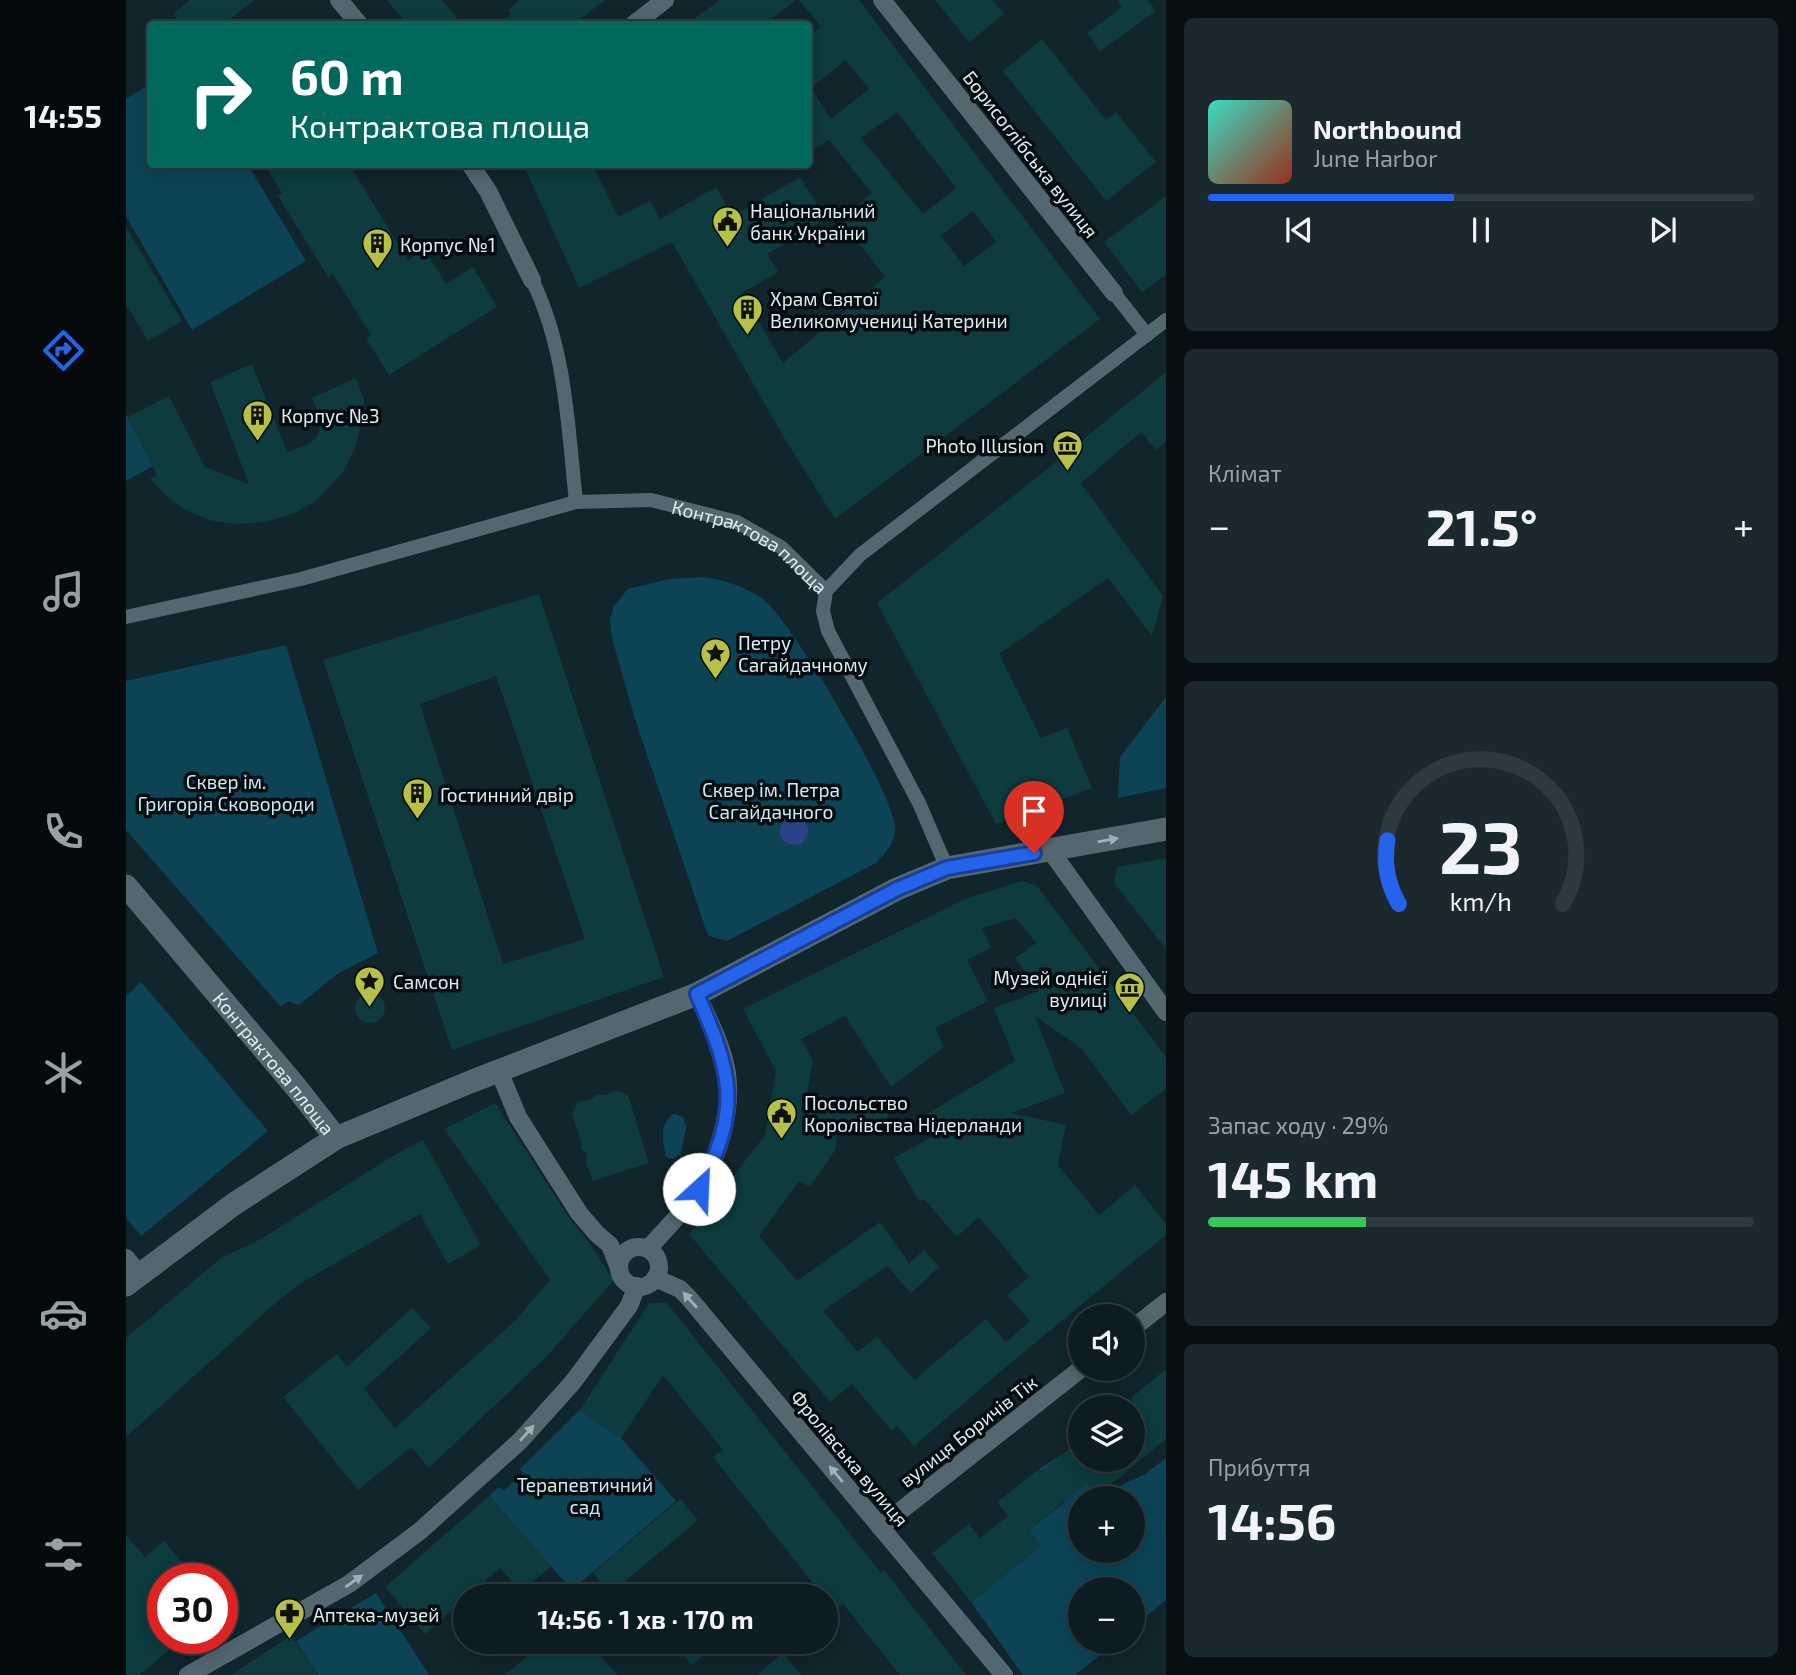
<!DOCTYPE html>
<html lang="uk">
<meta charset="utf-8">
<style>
body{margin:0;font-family:"Exo 2",sans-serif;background:#1b292e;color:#f1f3f6;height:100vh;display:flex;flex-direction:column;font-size:26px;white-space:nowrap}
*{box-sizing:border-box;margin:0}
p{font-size:23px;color:#9aa1a5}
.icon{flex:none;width:38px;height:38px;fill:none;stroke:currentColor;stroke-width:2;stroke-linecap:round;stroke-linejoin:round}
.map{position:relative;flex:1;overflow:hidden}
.side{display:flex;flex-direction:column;gap:18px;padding:18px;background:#070f12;width:630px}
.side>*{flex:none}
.top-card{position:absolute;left:21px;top:21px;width:665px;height:147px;border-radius:7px;box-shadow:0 4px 18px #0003,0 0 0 2px #2d3a3f;background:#00695c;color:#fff;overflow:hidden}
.fabs{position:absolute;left:942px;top:1304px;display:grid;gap:14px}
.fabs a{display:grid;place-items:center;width:77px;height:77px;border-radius:50%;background:#0d1c21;box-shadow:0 4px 18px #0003,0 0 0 2px #2d3a3f;font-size:35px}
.speed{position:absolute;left:21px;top:1563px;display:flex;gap:14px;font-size:35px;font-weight:700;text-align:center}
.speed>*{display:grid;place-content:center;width:91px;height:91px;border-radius:50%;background:#0d1c21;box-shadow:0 4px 18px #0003,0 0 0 2px #2d3a3f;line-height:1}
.speed .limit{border:10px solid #d22;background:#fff;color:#111}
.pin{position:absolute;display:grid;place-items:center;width:60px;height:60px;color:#fff;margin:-72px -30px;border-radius:50% 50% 50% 0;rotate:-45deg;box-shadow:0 0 7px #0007}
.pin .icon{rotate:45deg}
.me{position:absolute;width:77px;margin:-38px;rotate:25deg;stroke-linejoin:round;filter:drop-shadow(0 0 5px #0008)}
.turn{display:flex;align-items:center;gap:24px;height:147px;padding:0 28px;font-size:32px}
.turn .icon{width:91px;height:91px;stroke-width:2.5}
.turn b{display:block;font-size:49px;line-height:60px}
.big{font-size:52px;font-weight:700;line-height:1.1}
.side .card{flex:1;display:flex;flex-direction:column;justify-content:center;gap:10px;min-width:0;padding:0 24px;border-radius:10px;background:#1b292e}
.side .dial{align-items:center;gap:0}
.dial svg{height:182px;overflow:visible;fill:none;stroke:#2d3a3f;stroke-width:7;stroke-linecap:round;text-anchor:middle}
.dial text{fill:#f1f3f6;stroke:none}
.song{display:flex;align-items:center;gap:21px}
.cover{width:84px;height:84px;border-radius:10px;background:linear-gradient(135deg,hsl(170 70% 55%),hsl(10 70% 35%))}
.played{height:7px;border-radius:4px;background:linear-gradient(90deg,#2563eb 45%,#2d3a3f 45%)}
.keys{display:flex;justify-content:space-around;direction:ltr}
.heat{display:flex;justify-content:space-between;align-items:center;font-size:38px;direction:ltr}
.charge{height:10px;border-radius:5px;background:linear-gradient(90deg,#34c759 29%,#2d3a3f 0)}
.trip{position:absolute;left:327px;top:1584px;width:385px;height:70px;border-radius:35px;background:#0d1c21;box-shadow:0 4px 18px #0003,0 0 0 2px #2d3a3f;font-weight:700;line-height:70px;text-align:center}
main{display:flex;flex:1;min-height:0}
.tab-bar{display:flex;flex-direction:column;width:126px;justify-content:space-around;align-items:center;background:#050b0d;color:#9aa1a5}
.tab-bar .icon{width:49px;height:49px}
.tab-bar .active{color:#2563eb}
.tab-bar b{font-size:32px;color:#f1f3f6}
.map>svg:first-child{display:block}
.green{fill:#0c4455;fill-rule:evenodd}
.water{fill:#2b4288}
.building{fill:#0d3b3e;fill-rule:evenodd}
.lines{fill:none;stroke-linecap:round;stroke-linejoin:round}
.pedestrian{stroke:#526770;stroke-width:14}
.minor{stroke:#526770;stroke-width:18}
.tertiary{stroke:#526770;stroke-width:23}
.oneway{fill:#a0b0b6}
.route-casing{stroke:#184099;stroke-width:18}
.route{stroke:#2563eb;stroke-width:12}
.labels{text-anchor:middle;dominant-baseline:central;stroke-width:7;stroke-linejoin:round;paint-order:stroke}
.street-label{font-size:19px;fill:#dfecf0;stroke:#050c10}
.poi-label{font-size:19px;fill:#dfecf0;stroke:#050c10;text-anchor:start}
.park-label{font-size:19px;fill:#d0e9f3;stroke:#050c10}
</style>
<main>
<nav class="tab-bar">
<b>14:55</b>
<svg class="icon active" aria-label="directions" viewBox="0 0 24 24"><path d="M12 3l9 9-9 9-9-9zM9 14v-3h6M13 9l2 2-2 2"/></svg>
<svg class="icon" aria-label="music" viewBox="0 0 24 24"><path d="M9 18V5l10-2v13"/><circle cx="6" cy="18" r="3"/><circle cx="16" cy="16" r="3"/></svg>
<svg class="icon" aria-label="phone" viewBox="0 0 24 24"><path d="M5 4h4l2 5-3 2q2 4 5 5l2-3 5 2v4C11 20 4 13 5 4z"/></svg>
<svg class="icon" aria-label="climate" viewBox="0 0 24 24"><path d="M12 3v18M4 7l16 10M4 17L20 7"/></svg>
<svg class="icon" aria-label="car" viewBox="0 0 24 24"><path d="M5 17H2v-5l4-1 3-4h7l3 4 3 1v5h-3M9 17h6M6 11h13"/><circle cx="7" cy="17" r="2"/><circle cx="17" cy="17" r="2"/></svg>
<svg class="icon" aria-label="filters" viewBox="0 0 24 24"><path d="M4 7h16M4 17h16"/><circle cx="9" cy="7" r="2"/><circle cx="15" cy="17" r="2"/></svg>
</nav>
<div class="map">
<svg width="1040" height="1675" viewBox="0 0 1040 1675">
<rect width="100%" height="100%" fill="#11252c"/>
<g class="green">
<polygon points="24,84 24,164 122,165 180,261 66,330 0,216 0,99"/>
<polygon points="0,414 27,466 0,481"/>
<path d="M578,577c21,3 42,10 59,22 28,21 133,198 132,229 0,16 -10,26 -21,36l-147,77 -18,-5 -3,-6 -71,-211 -23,-81 -2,-19 4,-13 14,-17 41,-10z"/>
<polygon points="160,645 252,953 211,974 173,1005 162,1001 155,1007 0,830 0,681"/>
<polygon points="1040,697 1040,788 992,798 994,757"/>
<polygon points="15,982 142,1131 15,1236 0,1218 0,996"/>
<path d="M548,1114l9,3 3,10 -5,27 -7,5 -8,-2c-3,-14 -7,-36 8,-43z"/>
<polygon points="454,1410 495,1438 550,1501 446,1590 363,1496 373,1487 377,1491 397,1473 394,1469"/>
<path d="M937,1454l35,42 47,-22 21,-16v142l-34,28v-39h-52v53h36l-41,33h-52l-52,-73 70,-56 -12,-16 36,-28 -26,-33zM954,1498h52v52h-52z"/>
<polygon points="250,1593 303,1675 192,1675 170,1641"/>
</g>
<circle class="water" cx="668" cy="831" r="14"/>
<g class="building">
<polygon points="64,0 128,0 98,24 55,24 47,14"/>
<polygon points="261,0 316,0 336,24 281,24"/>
<polygon points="393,0 479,0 448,24 373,24 385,14 382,10"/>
<polygon points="594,0 670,0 639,24 561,24"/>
<path d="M673,0h60l241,319 -265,200 -49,-78 -114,-199 -93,46 -56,-124h69l26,53 32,-16 10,18 56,-32 17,29 67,-39 26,42 -59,35 11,18 -36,21 41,70 102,-86 -44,-58 31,-26 -43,-53 -21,13v-116l13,-10zM720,60l23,29 -38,30 -20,-31zM771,112l59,76 -33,26 -62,-76zM847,211l23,31 -32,24 -23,-30z"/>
<polygon points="809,0 866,0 878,14 843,42"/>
<polygon points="991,0 1022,0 1030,11 974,51 961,33 996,7"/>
<polygon points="916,39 980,120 990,112 1030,162 980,201 877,71"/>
<polygon points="138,164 223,164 282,260 299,250 320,284 347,267 371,307 263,375 240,338 245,335 207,274 202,277 176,235 152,196 156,193"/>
<polygon points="1040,196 1040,275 1016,292 978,242"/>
<polygon points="0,227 56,321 22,341 0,304"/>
<polygon points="126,364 161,452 181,445 188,440 193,432 194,417 186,398 230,378 238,400 236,422 229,448 217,472 190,501 169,513 141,522 108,524 83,520 60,510 42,498 24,479 31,475 2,417 43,396 79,467 123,484 84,382"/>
<polygon points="1040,372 1040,442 1030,450 1015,432 955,483 1037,596 1026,636 982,578 873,654 915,738 941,728 966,788 870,824 751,603 905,482"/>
<path d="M413,594l125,383 -212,73 -129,-390zM370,676l89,263 -82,25 -83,-260z"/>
<polygon points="1040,858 1040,949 988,883 991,867"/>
<path d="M896,881l15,5 129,171v32l-35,26 -49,-66 -47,-33 30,77 -53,20 54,12 -8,40 41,50 36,-30 31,39v11l-159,131 -93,80 -17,-20 -5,5 -40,-47 -22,18 -141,-168 76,-99 11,-64 -33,-62 224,-111zM890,918l20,25 -21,15 24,33 -45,17 21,53 -115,69 33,6 -39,22 25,43 5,-2 33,38 22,-20 50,60 -22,18 23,26 -24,21 -20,-23 -72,61 -37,-44 -19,16 -35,-41 64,-45 24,27 28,-26 -15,-17 -15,13 -29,-41 -83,59 -38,-45 40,-55 11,6 26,-38v-29l50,8 3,-22 -82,-13 6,-32 -12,-22 44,-23 46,71 53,-40 -9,-19 53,-27 -21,-41 24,-12 -9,-20z"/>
<circle cx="244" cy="1008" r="15"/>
<polygon points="490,1090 502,1095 523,1163 467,1181 460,1163 461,1154 455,1149 456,1144 446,1114 452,1102 464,1100 472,1094 480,1095"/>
<polygon points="369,1103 444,1219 462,1241 485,1276 489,1279 421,1356 303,1468 285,1447 232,1490 157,1397 211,1354 221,1367 286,1308 305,1328 238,1389 269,1428 389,1321 424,1280 318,1129"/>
<polygon points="297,1140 355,1245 322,1264 294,1214 172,1285 144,1308 0,1437 0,1338 95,1258 135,1239 270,1154"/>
<polygon points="523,1303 541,1303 755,1573 758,1570 840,1675 774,1675 717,1604 709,1610 700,1596 697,1596 587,1457 597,1450 537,1375 495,1438 454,1410"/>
<polygon points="1040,1369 1040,1439 971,1496 961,1483 903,1530 915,1546 845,1602 806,1553 843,1524 854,1538 882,1516 871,1502 913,1469 915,1472 954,1440 954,1460 1006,1460 1006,1397"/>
<polygon points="363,1496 425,1566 396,1592 374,1568 299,1634 259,1587"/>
<polygon points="554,1499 572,1520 484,1594 467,1573"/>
<polygon points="0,1535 19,1557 38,1541 69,1578 37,1578 37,1638 58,1638 13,1675 0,1675"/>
<polygon points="165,1635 192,1675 105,1675"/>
<polygon points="418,1642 462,1642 491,1675 379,1675"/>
<polygon points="546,1642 594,1642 566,1665"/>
<polygon points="657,1653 675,1675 631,1675"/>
</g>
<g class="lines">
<g class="pedestrian">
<path d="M406,280c34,68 36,148 44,222"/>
<polyline points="988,293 1021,335"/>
<polyline points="700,591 734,555 1040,320"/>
<polyline points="700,591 697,611 702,631 793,803 821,868"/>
<path id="s1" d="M0,617l175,-38 275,-77 75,-2 86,22 44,25 45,44"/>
</g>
<g class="minor">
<polyline points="213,0 233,24"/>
<polyline points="756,0 988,293"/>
<polyline points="508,24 539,0"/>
<polyline points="344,164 362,191 406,280"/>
<polyline points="924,850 1040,1012"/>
<polyline points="373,1071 392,1117 453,1213 471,1234 484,1245 493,1268"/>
<circle cx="513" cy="1267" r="20"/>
<path d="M522,1249c17,-20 39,-40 52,-62 19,-32 32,-75 27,-113 -4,-28 -19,-55 -30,-80"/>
<polyline points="0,1258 13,1274"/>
<polyline points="529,1278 554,1289 563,1298 878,1675"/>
<polyline points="1006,1329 1040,1302"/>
<polyline points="754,1527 956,1368"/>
<polyline points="62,1675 223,1584 294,1531 394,1441 447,1382 503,1306 511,1286"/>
</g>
<g class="tertiary">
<path id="s2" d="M0,886l170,201 40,51"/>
<polyline points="0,1285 108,1204 210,1138 344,1082 571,994 771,889 821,868 1040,829"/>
</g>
</g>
<defs><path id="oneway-solid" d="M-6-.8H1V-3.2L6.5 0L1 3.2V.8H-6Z" transform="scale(1.75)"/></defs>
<g class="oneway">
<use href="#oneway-solid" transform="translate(982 840) rotate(-10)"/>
<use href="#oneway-solid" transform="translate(564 1300) rotate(-132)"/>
<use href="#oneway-solid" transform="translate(401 1433) rotate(-48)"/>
<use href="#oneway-solid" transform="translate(710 1474) rotate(-130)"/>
<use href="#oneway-solid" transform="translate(228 1581) rotate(-35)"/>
</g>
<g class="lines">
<defs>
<path id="route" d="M573,1189c43,-81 33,-115 -2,-195l200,-105 50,-21 87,-15"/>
</defs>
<use href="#route" class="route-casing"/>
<use href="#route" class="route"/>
</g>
<defs>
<symbol id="civic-pin" viewBox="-11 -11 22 30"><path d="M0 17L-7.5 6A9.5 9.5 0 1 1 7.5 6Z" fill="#b7c147" stroke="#050c10"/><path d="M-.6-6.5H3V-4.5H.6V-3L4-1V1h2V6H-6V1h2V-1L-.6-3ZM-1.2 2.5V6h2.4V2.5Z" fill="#111"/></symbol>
<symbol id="building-pin" viewBox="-11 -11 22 30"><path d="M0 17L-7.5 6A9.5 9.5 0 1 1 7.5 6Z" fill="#b7c147" stroke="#050c10"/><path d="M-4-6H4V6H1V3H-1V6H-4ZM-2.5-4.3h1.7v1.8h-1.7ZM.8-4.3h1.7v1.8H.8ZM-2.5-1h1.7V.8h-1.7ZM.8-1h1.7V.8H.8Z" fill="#111"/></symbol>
<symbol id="museum-pin" viewBox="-11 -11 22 30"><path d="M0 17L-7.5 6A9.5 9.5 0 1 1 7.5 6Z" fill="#b7c147" stroke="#050c10"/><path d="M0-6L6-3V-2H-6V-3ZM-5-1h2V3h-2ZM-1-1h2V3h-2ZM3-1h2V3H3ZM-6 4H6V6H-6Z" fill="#111"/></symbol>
<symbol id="sight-pin" viewBox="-11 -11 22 30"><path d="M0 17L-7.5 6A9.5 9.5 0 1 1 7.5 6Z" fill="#b7c147" stroke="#050c10"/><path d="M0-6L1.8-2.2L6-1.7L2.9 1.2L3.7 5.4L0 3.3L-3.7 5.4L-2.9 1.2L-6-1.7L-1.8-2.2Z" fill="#111"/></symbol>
<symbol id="pharmacy-pin" viewBox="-11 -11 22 30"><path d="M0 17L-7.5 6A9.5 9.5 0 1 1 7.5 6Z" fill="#b7c147" stroke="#050c10"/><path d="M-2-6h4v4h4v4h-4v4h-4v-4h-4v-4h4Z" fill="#111"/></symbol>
</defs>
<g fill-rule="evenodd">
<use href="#civic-pin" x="584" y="204" width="35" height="47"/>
<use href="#building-pin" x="234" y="226" width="35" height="47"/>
<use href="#building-pin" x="604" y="292" width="35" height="47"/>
<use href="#building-pin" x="114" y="398" width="35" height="47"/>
<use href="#museum-pin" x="924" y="428" width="35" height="47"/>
<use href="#sight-pin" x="572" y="636" width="35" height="47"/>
<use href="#building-pin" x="274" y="776" width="35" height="47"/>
<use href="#sight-pin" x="226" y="964" width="35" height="47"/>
<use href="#museum-pin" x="986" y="970" width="35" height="47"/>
<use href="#civic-pin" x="638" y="1096" width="35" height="47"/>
<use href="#pharmacy-pin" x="146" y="1596" width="35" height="47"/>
</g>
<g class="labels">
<g class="street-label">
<text transform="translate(905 154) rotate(52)">Борисоглібська вулиця</text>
<text stroke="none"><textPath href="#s1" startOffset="651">Контрактова площа</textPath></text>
<text stroke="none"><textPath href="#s2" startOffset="231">Контрактова площа</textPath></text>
<text transform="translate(842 1431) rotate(-38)">вулиця Боричів Тік</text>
<text transform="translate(724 1458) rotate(50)">Фролівська вулиця</text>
</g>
<g class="poi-label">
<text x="624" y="210">Національний<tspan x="624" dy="22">банк України</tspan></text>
<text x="274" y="244">Корпус №1</text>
<text x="644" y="298">Храм Святої<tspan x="644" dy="22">Великомучениці Катерини</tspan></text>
<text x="155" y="415">Корпус №3</text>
<text x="918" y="445" text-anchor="end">Photo Illusion</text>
<text x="612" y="642">Петру<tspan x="612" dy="22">Сагайдачному</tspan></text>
<text x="314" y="794">Гостинний двір</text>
<text x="981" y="977" text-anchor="end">Музей однієї<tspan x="981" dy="22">вулиці</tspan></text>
<text x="267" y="981">Самсон</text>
<text x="678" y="1102">Посольство<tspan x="678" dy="22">Королівства Нідерланди</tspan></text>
<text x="187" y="1614">Аптека-музей</text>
</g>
<g class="park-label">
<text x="100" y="781">Сквер ім.<tspan x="100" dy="22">Григорія Сковороди</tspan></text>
<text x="645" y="789">Сквер ім. Петра<tspan x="645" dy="22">Сагайдачного</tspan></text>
<text x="459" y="1484">Терапевтичний<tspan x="459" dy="22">сад</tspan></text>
</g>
</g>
</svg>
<div class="fabs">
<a><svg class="icon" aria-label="sound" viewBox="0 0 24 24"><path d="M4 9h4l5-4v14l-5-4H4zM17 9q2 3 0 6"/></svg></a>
<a><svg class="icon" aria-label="layers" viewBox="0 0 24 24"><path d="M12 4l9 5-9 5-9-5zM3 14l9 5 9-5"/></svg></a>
<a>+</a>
<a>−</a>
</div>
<div class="speed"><div class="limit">30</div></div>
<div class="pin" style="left:908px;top:853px;background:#d93025"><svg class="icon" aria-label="arrive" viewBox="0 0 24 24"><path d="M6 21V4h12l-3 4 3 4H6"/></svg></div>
<svg class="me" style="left:573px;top:1189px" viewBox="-20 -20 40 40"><circle r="19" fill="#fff"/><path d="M0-13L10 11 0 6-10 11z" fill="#2563eb"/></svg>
<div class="trip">14:56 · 1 хв · 170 m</div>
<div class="top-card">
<div class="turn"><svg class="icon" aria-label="right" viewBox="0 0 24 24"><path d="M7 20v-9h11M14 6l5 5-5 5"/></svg><div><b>60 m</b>Контрактова площа</div></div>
</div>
</div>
<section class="side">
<div class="card">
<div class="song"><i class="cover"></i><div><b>Northbound</b><p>June Harbor</p></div></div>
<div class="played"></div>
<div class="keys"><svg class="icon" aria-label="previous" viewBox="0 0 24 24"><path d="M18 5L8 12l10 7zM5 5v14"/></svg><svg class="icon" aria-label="pause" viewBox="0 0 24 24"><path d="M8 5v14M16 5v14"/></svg><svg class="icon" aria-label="next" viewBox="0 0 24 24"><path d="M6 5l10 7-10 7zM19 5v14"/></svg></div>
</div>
<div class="card"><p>Клімат</p>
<div class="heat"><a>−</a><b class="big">21.5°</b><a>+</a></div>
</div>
<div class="card dial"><svg viewBox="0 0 100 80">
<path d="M14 69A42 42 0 1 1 86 69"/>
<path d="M14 69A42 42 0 0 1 9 41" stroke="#2563eb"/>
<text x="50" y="56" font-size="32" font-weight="700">23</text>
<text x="50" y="72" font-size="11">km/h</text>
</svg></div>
<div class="card"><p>Запас ходу · 29%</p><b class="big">145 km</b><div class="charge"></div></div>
<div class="card"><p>Прибуття</p><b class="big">14:56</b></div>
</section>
</main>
